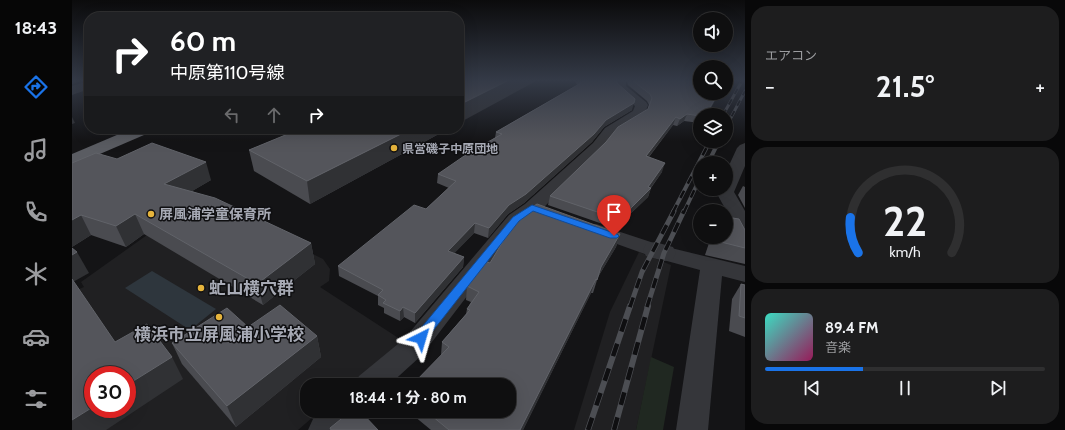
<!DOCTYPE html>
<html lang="ja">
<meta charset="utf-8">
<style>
body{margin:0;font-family:Cabin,"Noto Sans JP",sans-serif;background:#1d1d1e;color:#f1f3f6;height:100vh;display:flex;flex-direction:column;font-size:15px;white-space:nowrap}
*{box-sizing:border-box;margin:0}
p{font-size:13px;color:#9b9c9f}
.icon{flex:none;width:22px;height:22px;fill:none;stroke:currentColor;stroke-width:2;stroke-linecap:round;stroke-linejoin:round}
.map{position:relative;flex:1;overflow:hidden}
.panel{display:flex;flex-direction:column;gap:6px;padding:6px;background:#080809;width:320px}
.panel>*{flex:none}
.banner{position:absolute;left:12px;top:12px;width:380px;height:122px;border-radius:16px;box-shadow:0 4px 16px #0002,0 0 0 1px #2f2f30;background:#202124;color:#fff;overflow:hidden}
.controls{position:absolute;left:621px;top:12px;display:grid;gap:8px}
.controls a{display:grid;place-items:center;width:40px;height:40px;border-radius:50%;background:#0f0f10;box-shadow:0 4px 16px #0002,0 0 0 1px #2f2f30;font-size:20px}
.speed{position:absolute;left:12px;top:366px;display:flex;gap:8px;font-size:20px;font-weight:700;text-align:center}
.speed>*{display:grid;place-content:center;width:52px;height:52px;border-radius:50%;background:#0f0f10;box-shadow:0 4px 16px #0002,0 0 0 1px #2f2f30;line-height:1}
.speed .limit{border:6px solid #d22;background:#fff;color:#111}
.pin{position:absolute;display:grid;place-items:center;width:34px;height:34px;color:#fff;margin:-41px -17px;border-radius:50% 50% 50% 0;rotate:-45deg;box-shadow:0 0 4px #0007}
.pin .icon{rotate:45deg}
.me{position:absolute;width:44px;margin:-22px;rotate:40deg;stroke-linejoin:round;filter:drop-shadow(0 0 3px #0008)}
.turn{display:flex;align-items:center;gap:14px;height:84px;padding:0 20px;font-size:18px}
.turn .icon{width:52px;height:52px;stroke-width:2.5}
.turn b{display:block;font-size:28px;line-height:34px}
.lanes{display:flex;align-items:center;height:38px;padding:0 20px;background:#0003;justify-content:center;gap:20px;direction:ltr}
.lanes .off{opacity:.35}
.big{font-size:30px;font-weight:700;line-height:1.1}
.panel .tile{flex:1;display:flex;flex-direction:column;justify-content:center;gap:6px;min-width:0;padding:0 14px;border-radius:16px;background:#1d1d1e}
.panel .dial{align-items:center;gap:0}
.dial svg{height:104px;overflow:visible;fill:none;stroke:#2f2f30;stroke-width:7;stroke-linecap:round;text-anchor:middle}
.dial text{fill:#f1f3f6;stroke:none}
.song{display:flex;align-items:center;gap:12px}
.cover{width:48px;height:48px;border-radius:6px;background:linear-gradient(135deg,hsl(170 70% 55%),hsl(330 70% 35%))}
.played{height:4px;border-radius:2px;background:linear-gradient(90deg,#1a73e8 35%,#2f2f30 35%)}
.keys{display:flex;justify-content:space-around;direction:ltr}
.heat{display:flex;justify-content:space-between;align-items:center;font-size:22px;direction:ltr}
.trip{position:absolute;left:228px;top:378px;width:216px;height:40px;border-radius:16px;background:#0f0f10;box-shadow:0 4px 16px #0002,0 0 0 1px #2f2f30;font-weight:700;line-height:40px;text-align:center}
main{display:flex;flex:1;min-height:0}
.tab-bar{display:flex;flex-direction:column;width:72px;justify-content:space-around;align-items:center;background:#060606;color:#9b9c9f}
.tab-bar .icon{width:28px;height:28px}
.tab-bar .selected{color:#1a73e8}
.tab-bar b{font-size:18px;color:#f1f3f6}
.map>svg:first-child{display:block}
.built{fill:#202022;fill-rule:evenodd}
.green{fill:#202821}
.water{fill:#2e363d}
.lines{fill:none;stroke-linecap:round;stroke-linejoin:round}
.minor{fill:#35363a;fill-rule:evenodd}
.tertiary{fill:#35363a;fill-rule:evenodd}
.trunk{fill:#5a5c62;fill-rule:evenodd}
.rail-far3-casing{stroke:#4c4e53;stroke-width:3}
.rail-far2-casing{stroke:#4c4e53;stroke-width:4}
.rail-far1-casing{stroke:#4c4e53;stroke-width:5}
.rail-casing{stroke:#4c4e53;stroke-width:6}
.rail-far3{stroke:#0f0f11;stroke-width:2;stroke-dasharray:6;stroke-linecap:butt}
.rail-far2{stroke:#0f0f11;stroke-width:2.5;stroke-dasharray:8;stroke-linecap:butt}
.rail-far1{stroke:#0f0f11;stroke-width:3.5;stroke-dasharray:10;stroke-linecap:butt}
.rail{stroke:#0f0f11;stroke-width:4.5;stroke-dasharray:13;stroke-linecap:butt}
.wall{fill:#4a4b50}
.shaded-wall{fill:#303134}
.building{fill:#54555b;stroke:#616369}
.route{fill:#1a73e8;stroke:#114b97}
.poi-dot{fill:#e6b43c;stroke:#0f0f11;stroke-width:1.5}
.labels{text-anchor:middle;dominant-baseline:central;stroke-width:3;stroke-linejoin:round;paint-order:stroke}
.far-poi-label{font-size:12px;font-weight:bold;fill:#a7aab5;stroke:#0f0f11;text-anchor:start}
.poi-label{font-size:14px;font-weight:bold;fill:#a7aab5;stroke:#0f0f11;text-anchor:start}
.near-poi-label{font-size:17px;font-weight:bold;fill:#a7aab5;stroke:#0f0f11;text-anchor:start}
</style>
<main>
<nav class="tab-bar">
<b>18:43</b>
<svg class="icon selected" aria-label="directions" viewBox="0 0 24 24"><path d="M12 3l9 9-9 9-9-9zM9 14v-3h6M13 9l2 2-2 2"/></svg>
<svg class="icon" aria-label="music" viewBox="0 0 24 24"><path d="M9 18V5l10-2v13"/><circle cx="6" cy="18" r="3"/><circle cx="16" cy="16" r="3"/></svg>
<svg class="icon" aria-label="phone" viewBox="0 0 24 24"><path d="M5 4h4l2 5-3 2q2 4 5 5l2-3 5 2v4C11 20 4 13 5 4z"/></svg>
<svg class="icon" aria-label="climate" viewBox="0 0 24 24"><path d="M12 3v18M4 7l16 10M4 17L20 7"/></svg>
<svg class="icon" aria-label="car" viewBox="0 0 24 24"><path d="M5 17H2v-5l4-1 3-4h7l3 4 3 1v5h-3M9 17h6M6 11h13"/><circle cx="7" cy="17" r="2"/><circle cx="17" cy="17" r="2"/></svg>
<svg class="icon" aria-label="filters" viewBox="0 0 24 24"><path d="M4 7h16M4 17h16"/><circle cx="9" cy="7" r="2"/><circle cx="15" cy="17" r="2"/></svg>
</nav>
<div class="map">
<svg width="673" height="430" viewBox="0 0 673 430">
<rect width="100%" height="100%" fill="#141416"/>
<g class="built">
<path d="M127,198l124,61 7,10 -1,12 -9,6 83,54 -52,44h-44v26h13l-22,19h-226v-138l12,-5 -3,-5zM21,375h34v34h-34z"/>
<polygon points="567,252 599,265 564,430 502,430 538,312"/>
</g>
<polygon class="green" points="579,357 602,367 591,430 564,430"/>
<polygon class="water" points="80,271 144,309 118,330 53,288"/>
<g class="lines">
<g class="minor">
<polygon points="542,81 554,81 554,86 574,102 576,105 572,116 543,134 531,149 467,212 451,223 350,355 317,385 282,385 287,376 332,339 437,215 453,204 521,143 533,128 561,111 563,106 545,89"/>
<polygon points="673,143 673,166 662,192 673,211 673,234 666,232 644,192 646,189 654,189 654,172 665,148 668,145"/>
<polygon points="524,224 591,246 673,266 673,282 650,276 636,430 604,430 628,270 584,258 517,234 514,230 517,226"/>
<polygon points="248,411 283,411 279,421 272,430 236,430 241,419"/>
</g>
<g class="tertiary">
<polygon points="17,81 17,89 0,95 0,86"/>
<polygon points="583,242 601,247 604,253 601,259 592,261 574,256 571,250 574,244"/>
</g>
<polygon class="trunk" points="59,129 81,129 79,132 0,166 0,154"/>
<defs>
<g id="rail-far3">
<polyline points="651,115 670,81"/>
<polyline points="654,127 673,91"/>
</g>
<g id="rail-far2">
<polyline points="636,163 647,141"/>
<polyline points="601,212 638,141"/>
<polyline points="612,212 628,178"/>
</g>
<g id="rail-far1">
<polyline points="558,307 570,272 602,211"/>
<polyline points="575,307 592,253 612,211"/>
</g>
<g id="rail">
<polyline points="516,430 558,306"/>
<polyline points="542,430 576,306"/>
</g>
</defs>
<use href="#rail-far3" class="rail-far3-casing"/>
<use href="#rail-far2" class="rail-far2-casing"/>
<use href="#rail-far1" class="rail-far1-casing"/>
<use href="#rail" class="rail-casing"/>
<use href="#rail-far3" class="rail-far3"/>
<use href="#rail-far2" class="rail-far2"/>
<use href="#rail-far1" class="rail-far1"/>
<use href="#rail" class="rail"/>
</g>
<g class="wall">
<polygon points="503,81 545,81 560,110 532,127 520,142 452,203 436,214 416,238 402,233 382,253 392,257 391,267 343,323 332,317 328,321 312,313 312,308 306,305 306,296 267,276 266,266 354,209 377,188 365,183 366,174 423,138 424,132 505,85"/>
<polygon points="555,81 628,81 647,93 635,115 628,115 628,123 612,121 605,126 601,125 577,157 590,172 579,188 576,197 555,217 548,230 476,205 478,196 576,109 577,105 575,101 556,85"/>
<polygon points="228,129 376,129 238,204 182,171 177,150"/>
<polygon points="0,163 139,180 120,191 239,243 243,264 191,305 72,234 54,247 19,235 0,247"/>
<polygon points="671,186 673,187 673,208 666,195"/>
<polygon points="673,230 673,264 633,255 639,237 654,237"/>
<polygon points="548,234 544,247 526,277 521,293 519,293 451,430 359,430 336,411 437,411 369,355 370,342 394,314 395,309 399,302 394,300 395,286 418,263"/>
<polygon points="669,284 673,285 673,337 657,331 660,299"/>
<polygon points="176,327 245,336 249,357 164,427 110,364 100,343"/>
</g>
<g class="shaded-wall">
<polygon points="0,81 9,81 0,84"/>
<polygon points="435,81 464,81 387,123 387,105"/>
<polygon points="646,93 647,93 635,115 634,115"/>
<polygon points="563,99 560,110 532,127 520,142 452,203 436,214 416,238 417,228 437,205 534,120"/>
<polygon points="615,114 612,121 605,126 608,119"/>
<polygon points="0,117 3,123 0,124"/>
<polygon points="604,117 601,125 571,164 574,156"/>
<polygon points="339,129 376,129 238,204 235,181"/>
<polygon points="134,162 139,180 100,203 92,184"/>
<polygon points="593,163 590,172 577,190 579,188 576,197 555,217 548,230 552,221 559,208 576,187"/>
<polygon points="63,214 72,234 54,247 44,226"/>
<polygon points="9,215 19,235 0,247 0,220"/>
<polygon points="403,223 402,233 375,261 376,251"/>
<polygon points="548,234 544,247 524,280 529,267"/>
<polygon points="239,243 243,264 191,305 185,284"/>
<polygon points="5,252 17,273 1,282 0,281 0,255"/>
<polygon points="392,257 391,267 343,323 343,313"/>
<polygon points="524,279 519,293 451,430 448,430"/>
<polygon points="331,307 332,317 328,321 328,311"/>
<polygon points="245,336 249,357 164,427 155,406"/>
<polygon points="100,357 111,379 34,430 0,430 0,420 21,407 21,409 55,409 55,385"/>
</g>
<g class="building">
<polygon points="387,81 435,81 387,105"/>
<polygon points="508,81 545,81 545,83 563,99 562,103 534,120 522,134 454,194 437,205 417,228 403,223 376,251 392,257 343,313 331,307 328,311 311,303 314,300 306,295 311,290 266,266 342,205 354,209 384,181 366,174 395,154 430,134 424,132 509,83"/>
<polygon points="561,81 628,81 628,93 646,93 634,115 628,115 628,116 615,114 608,119 604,117 574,156 593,163 576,187 579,188 559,208 552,221 478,196 534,142 546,127 576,109 580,98 578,94"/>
<polygon points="228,129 339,129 235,181 177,150"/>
<polygon points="80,143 134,162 92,184 143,198 239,243 185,284 63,214 44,226 9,215 0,220 0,163 24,153 45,159"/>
<polygon points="465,204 548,234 529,267 525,280 524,279 448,430 377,430 354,411 437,411 437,385 340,385 377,347 370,342 398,310 395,309 407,292 395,286 415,262 418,263 430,243 454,211"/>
<polygon points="654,217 667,219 673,230 673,248 641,240 642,237 654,237"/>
<polygon points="0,248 5,252 0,255"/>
<polygon points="0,279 43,342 75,324 100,357 55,385 55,375 21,375 21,407 0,420"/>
<polygon points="669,284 673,285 673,318 667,316"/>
<polygon points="208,305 245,336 155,406 100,343 155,308 176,327"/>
<polygon points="279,411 280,411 284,416 289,412 306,430 259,430 258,428"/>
</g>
<linearGradient id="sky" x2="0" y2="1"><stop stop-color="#0b0b0c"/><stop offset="0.57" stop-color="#343a47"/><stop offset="1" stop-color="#343a47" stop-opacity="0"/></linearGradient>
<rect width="673" height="141" fill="url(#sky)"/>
<polygon class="route" points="460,205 545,234 547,236 545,238 538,238 461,211 447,221 353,341 349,343 344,341 342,338 344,334 441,217"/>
<g class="poi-dot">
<circle cx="322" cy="148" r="4"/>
<circle cx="79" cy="214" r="4"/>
<circle cx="129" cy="288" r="4"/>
<circle cx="147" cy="317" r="4"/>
</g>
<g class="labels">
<g class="far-poi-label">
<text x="330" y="148">県営磯子中原団地</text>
</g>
<g class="poi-label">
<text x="87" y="214">屏風浦学童保育所</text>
</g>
<g class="near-poi-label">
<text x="137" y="288">虻山横穴群</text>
<text x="147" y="334" text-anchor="middle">横浜市立屏風浦小学校</text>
</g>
</g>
</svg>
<div class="controls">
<a><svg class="icon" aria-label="sound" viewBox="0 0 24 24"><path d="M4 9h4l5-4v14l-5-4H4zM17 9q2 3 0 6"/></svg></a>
<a><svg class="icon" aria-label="search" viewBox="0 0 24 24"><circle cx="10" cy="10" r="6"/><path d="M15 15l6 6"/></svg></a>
<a><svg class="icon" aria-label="layers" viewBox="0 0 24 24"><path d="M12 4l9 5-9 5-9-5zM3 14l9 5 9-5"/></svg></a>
<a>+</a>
<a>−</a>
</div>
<div class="speed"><div class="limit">30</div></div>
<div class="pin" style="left:542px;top:236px;background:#d93025"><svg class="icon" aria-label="arrive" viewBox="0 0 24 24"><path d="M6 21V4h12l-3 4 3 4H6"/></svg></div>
<svg class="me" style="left:349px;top:338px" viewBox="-20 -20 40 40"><path d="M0-17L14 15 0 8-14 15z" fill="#1a73e8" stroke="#fff" stroke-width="4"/></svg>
<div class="trip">18:44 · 1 分 · 80 m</div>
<div class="banner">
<div class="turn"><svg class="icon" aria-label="right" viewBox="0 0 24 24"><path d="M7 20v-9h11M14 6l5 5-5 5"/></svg><div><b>60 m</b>中原第110号線</div></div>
<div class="lanes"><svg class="icon off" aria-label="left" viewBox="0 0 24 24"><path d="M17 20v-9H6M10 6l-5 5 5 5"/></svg><svg class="icon off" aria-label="ahead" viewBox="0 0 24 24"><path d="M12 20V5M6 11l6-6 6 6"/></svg><svg class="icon" aria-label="right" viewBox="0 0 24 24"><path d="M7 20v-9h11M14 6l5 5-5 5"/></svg></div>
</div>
</div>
<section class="panel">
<div class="tile"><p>エアコン</p>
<div class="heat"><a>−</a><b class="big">21.5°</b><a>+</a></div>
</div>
<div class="tile dial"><svg viewBox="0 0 100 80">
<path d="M14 69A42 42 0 1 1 86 69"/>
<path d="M14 69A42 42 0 0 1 8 42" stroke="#1a73e8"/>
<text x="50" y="56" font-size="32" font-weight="700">22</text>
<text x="50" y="72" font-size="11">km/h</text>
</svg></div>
<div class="tile">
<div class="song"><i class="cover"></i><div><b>89.4 FM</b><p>音楽</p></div></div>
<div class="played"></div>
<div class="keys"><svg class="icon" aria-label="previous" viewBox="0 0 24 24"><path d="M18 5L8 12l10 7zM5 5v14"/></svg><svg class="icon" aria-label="pause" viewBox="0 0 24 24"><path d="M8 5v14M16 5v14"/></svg><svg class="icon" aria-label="next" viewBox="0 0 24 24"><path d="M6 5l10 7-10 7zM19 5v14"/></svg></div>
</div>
</section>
</main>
